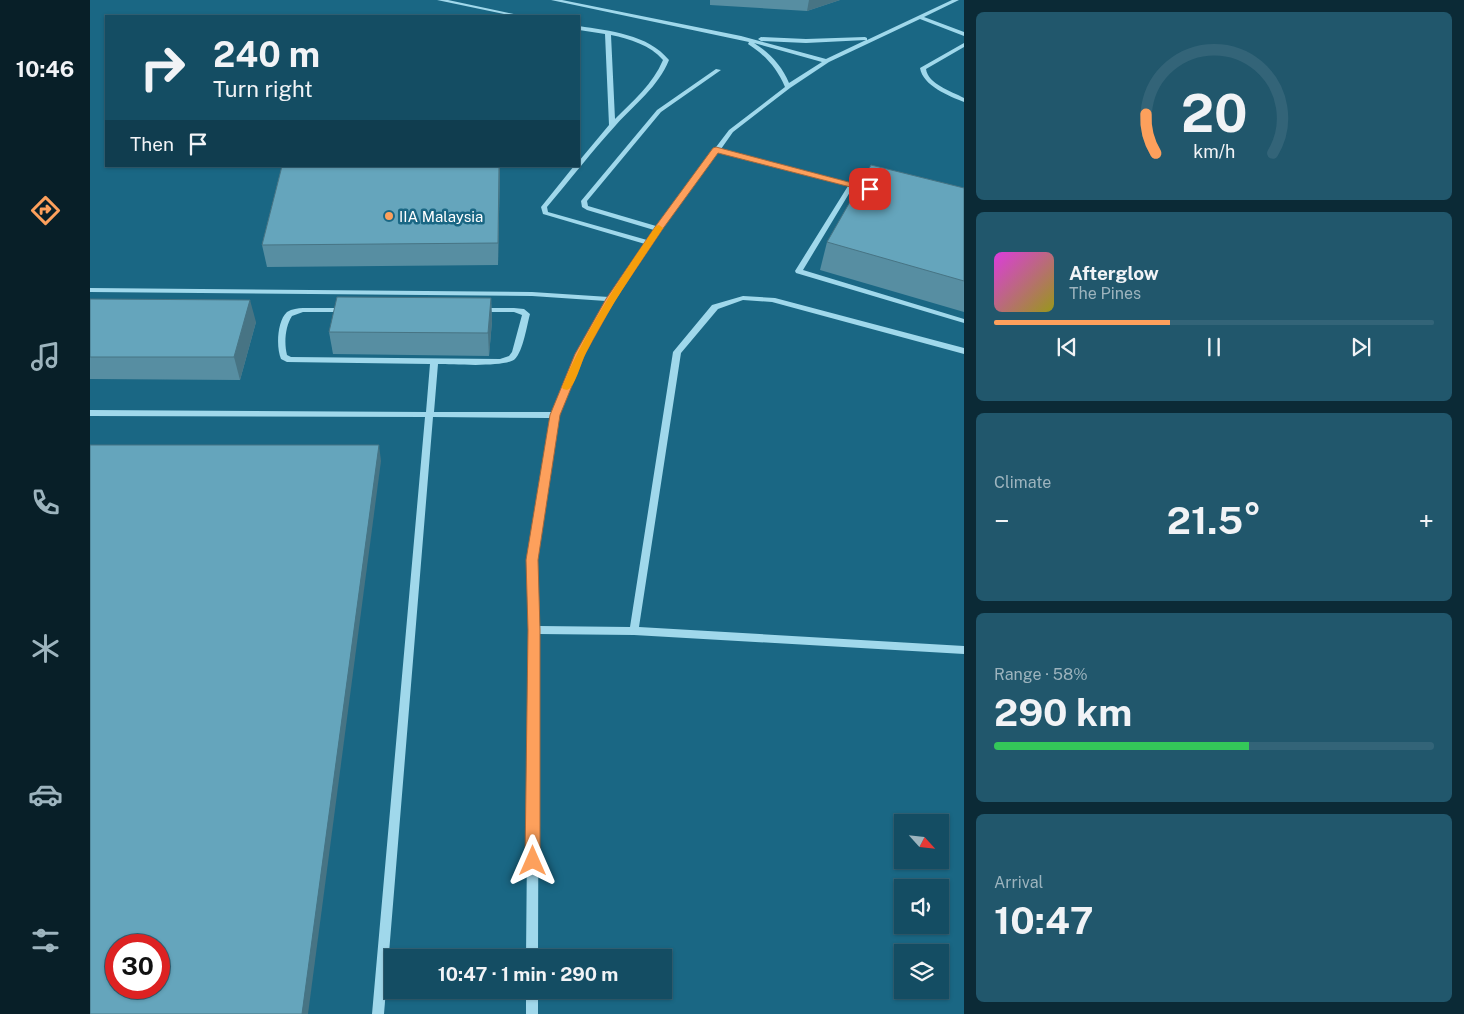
<!DOCTYPE html>
<meta charset="utf-8">
<style>
body{margin:0;font-family:"Public Sans",sans-serif;background:#21576c;color:#f1f3f6;height:100vh;display:flex;flex-direction:column;font-size:19px;white-space:nowrap}
*{box-sizing:border-box;margin:0}
p{font-size:16px;color:#9db4be}
.icon{flex:none;width:28px;height:28px;fill:none;stroke:currentColor;stroke-width:2;stroke-linecap:round;stroke-linejoin:round}
.map{position:relative;flex:1;overflow:hidden}
.panel{display:flex;flex-direction:column;gap:12px;padding:12px;background:#0b2a36;width:500px}
.panel>*{flex:none}
.hud{position:absolute;left:15px;top:15px;width:475px;height:152px;border-radius:0px;box-shadow:0 1px 4px #0004,0 0 0 1px #336478;background:#144d63;color:#f1f3f6;overflow:hidden}
.needle{width:32px;rotate:117deg}
.controls{position:absolute;left:804px;top:814px;display:grid;gap:10px}
.controls a{display:grid;place-items:center;width:55px;height:55px;border-radius:0px;background:#144d63;box-shadow:0 1px 4px #0004,0 0 0 1px #336478;font-size:25px}
.speed{position:absolute;left:15px;top:934px;display:flex;gap:10px;font-size:25px;font-weight:700;text-align:center}
.speed>*{display:grid;place-content:center;width:65px;height:65px;border-radius:50%;background:#144d63;box-shadow:0 1px 4px #0004,0 0 0 1px #336478;line-height:1}
.speed .limit{border:8px solid #d22;background:#fff;color:#111}
.pin{position:absolute;display:grid;place-items:center;width:42px;height:42px;color:#fff;margin:-21px;border-radius:10px;box-shadow:0 2px 8px #0006}
.me{position:absolute;width:55px;margin:-28px;rotate:0deg;stroke-linejoin:round;filter:drop-shadow(0 0 4px #0008)}
.turn{display:flex;align-items:center;gap:18px;height:105px;padding:0 25px;font-size:22px}
.turn .icon{width:65px;height:65px;stroke-width:2.5}
.turn b{display:block;font-size:35px;line-height:42px}
.then{display:flex;align-items:center;height:48px;padding:0 25px;background:#0003;gap:10px;font-size:19px}
.big{font-size:38px;font-weight:700;line-height:1.1}
.panel .tile{flex:1;display:flex;flex-direction:column;justify-content:center;gap:8px;min-width:0;padding:0 18px;border-radius:8px;background:#21576c}
.panel .dial{align-items:center;gap:0}
.dial svg{height:130px;overflow:visible;fill:none;stroke:#336478;stroke-width:7;stroke-linecap:round;text-anchor:middle}
.dial text{fill:#f1f3f6;stroke:none}
.song{display:flex;align-items:center;gap:15px}
.cover{width:60px;height:60px;border-radius:8px;background:linear-gradient(135deg,hsl(300 70% 55%),hsl(60 70% 35%))}
.played{height:5px;border-radius:2px;background:linear-gradient(90deg,#fda05c 40%,#336478 40%)}
.keys{display:flex;justify-content:space-around;direction:ltr}
.heat{display:flex;justify-content:space-between;align-items:center;font-size:28px;direction:ltr}
.charge{height:8px;border-radius:4px;background:linear-gradient(90deg,#34c759 58%,#336478 0)}
.trip{position:absolute;left:294px;top:949px;width:288px;height:50px;border-radius:0px;background:#144d63;box-shadow:0 1px 4px #0004,0 0 0 1px #336478;font-weight:700;line-height:50px;text-align:center}
main{display:flex;flex:1;min-height:0}
.dock{display:flex;flex-direction:column;width:90px;justify-content:space-around;align-items:center;background:#081f28;color:#9db4be}
.dock .icon{width:35px;height:35px}
.dock .current{color:#fda05c}
.dock b{font-size:22px;color:#f1f3f6}
.map>svg:first-child{display:block}
.lines{fill:none;stroke-linecap:round;stroke-linejoin:round}
.minor{fill:#a0d8eb;fill-rule:evenodd}
.wall{fill:#578ea2}
.shaded-wall{fill:#477484}
.building{fill:#65a5bc;stroke:#477484;fill-rule:evenodd}
.route{fill:#fda05c;stroke:#a4683c}
.slow{fill:#f59e0b}
.poi-dot{fill:#fda05c;stroke:#1a6784;stroke-width:2}
.labels{text-anchor:middle;dominant-baseline:central;stroke-width:5;stroke-linejoin:round;paint-order:stroke}
.far-poi-label{font-size:15px;fill:#fff;stroke:#1a6784;text-anchor:start}
</style>
<main>
<nav class="dock">
<b>10:46</b>
<svg class="icon current" aria-label="directions" viewBox="0 0 24 24"><path d="M12 3l9 9-9 9-9-9zM9 14v-3h6M13 9l2 2-2 2"/></svg>
<svg class="icon" aria-label="music" viewBox="0 0 24 24"><path d="M9 18V5l10-2v13"/><circle cx="6" cy="18" r="3"/><circle cx="16" cy="16" r="3"/></svg>
<svg class="icon" aria-label="phone" viewBox="0 0 24 24"><path d="M5 4h4l2 5-3 2q2 4 5 5l2-3 5 2v4C11 20 4 13 5 4z"/></svg>
<svg class="icon" aria-label="climate" viewBox="0 0 24 24"><path d="M12 3v18M4 7l16 10M4 17L20 7"/></svg>
<svg class="icon" aria-label="car" viewBox="0 0 24 24"><path d="M5 17H2v-5l4-1 3-4h7l3 4 3 1v5h-3M9 17h6M6 11h13"/><circle cx="7" cy="17" r="2"/><circle cx="17" cy="17" r="2"/></svg>
<svg class="icon" aria-label="filters" viewBox="0 0 24 24"><path d="M4 7h16M4 17h16"/><circle cx="9" cy="7" r="2"/><circle cx="15" cy="17" r="2"/></svg>
</nav>
<div class="map">
<svg width="874" height="1014" viewBox="0 0 874 1014">
<rect width="100%" height="100%" fill="#1a6784"/>
<g class="lines">
<g class="minor">
<polygon points="347,0 358,0 433,16 423,16"/>
<path d="M461,0h11l179,36 85,23 40,-19 -60,3 -45,-2 -3,-2 3,-2 45,2 59,-2 2,1v2l85,-40h7l-35,17 40,15v4l-44,-17 -91,43 -39,26 -57,44 -12,17 138,36v2h-6l-50,83 161,49v4l-168,-50 -1,-2 53,-85 -130,-34 -57,78 -46,69 -31,56 -25,60 -22,145 2,66 91,1 43,-275 39,-47 31,-9 32,2 189,50v6l-192,-52 -29,-2 -25,9 -37,44 -42,274 325,19v8l-330,-19 -95,-1 -1,324h-12l3,-328 -2,-70 23,-142 -117,-1 -49,597h-12l53,-597 -335,-1v-6l336,2 4,-48 -143,-2 -6,-3c-5,-11 -4,-38 6,-47 5,-3 11,-4 16,-4h211l10,1 6,5c-3,11 -7,37 -15,45 -10,9 -62,5 -77,5l-4,48h118l24,-57 30,-54 -74,-5 -442,-4v-4l442,4 77,5 36,-53 -102,-30 -2,-7 33,-41h5v-5l30,-36 -4,-91 -26,-4v-4c30,5 69,8 90,34 -11,27 -34,44 -53,65 -24,26 -46,55 -69,82l1,5 99,28 7,-10 -67,-20 -5,-3 -1,-6 76,-91 59,-41 5,1 -60,42 -74,89 1,5 68,20 73,-96 56,-43c-8,-19 -20,-32 -37,-43l1,-2zM521,35c19,4 39,10 52,25 -10,24 -30,41 -48,59zM664,43l68,19 -33,21c-7,-17 -19,-30 -35,-40zM213,312h211l8,3 -10,37 -3,4 -9,3 -209,-2 -4,-2c-3,-12 -2,-28 5,-39z"/>
<path d="M874,43v4l-38,22c2,15 25,22 38,29v4c-15,-6 -41,-16 -44,-34z"/>
<rect x="436" y="990" width="12" height="24"/>
</g>
</g>
<g class="wall">
<polygon points="620,0 750,0 717,11 620,5"/>
<polygon points="192,166 410,166 408,265 177,267 172,245"/>
<polygon points="874,188 874,312 730,270 737,242"/>
<polygon points="401,298 402,321 399,356 243,354 239,332"/>
<polygon points="0,299 166,322 150,380 0,379"/>
</g>
<g class="shaded-wall">
<polygon points="719,0 750,0 717,11"/>
<polygon points="409,166 410,166 408,265 408,243"/>
<polygon points="401,298 402,321 399,356 398,333"/>
<polygon points="160,300 166,322 150,380 144,357"/>
<polygon points="289,445 291,461 218,1014 212,1014"/>
</g>
<g class="building">
<polygon points="781,165 874,188 874,281 737,242"/>
<polygon points="192,166 409,166 408,243 172,245"/>
<polygon points="247,297 401,298 398,333 239,332"/>
<polygon points="0,299 160,300 144,357 0,357"/>
<path d="M0,445h289l-77,569h-212zM26,945h43v43h-43z"/>
</g>
<polygon class="route" points="626,147 785,189 780,192 628,153 572,230 525,300 495,354 470,415 448,560 450,630 450,861 448,866 443,868 437,866 435,861 438,630 436,560 460,415 485,354 516,299 565,227 623,148"/>
<path class="slow" d="M569,225l4,3c-27,41 -55,81 -77,125 -5,9 -11,35 -19,37l-4,-1 -1,-2c24,-58 58,-109 94,-161z"/>
<circle class="poi-dot" cx="299" cy="216" r="5"/>
<g class="labels">
<g class="far-poi-label">
<text x="309" y="216">IIA Malaysia</text>
</g>
</g>
</svg>
<div class="controls">
<a><svg class="needle" viewBox="-14 -14 28 28"><path d="M0-13l5 13h-10z" fill="#e53935"/><path d="M0 13l5-13h-10z" fill="#9db4be"/></svg></a>
<a><svg class="icon" aria-label="sound" viewBox="0 0 24 24"><path d="M4 9h4l5-4v14l-5-4H4zM17 9q2 3 0 6"/></svg></a>
<a><svg class="icon" aria-label="layers" viewBox="0 0 24 24"><path d="M12 4l9 5-9 5-9-5zM3 14l9 5 9-5"/></svg></a>
</div>
<div class="speed"><div class="limit">30</div></div>
<div class="pin" style="left:780px;top:189px;background:#d93025"><svg class="icon" aria-label="arrive" viewBox="0 0 24 24"><path d="M6 21V4h12l-3 4 3 4H6"/></svg></div>
<svg class="me" style="left:443px;top:861px" viewBox="-20 -20 40 40"><path d="M0-17L14 15 0 8-14 15z" fill="#fda05c" stroke="#fff" stroke-width="4"/></svg>
<div class="trip">10:47 · 1 min · 290 m</div>
<div class="hud">
<div class="turn"><svg class="icon" aria-label="right" viewBox="0 0 24 24"><path d="M7 20v-9h11M14 6l5 5-5 5"/></svg><div><b>240 m</b>Turn right</div></div>
<div class="then">Then<svg class="icon" aria-label="arrive" viewBox="0 0 24 24"><path d="M6 21V4h12l-3 4 3 4H6"/></svg></div>
</div>
</div>
<section class="panel">
<div class="tile dial"><svg viewBox="0 0 100 80">
<path d="M14 69A42 42 0 1 1 86 69"/>
<path d="M14 69A42 42 0 0 1 8 45" stroke="#fda05c"/>
<text x="50" y="56" font-size="32" font-weight="700">20</text>
<text x="50" y="72" font-size="11">km/h</text>
</svg></div>
<div class="tile">
<div class="song"><i class="cover"></i><div><b>Afterglow</b><p>The Pines</p></div></div>
<div class="played"></div>
<div class="keys"><svg class="icon" aria-label="previous" viewBox="0 0 24 24"><path d="M18 5L8 12l10 7zM5 5v14"/></svg><svg class="icon" aria-label="pause" viewBox="0 0 24 24"><path d="M8 5v14M16 5v14"/></svg><svg class="icon" aria-label="next" viewBox="0 0 24 24"><path d="M6 5l10 7-10 7zM19 5v14"/></svg></div>
</div>
<div class="tile"><p>Climate</p>
<div class="heat"><a>−</a><b class="big">21.5°</b><a>+</a></div>
</div>
<div class="tile"><p>Range · 58%</p><b class="big">290 km</b><div class="charge"></div></div>
<div class="tile"><p>Arrival</p><b class="big">10:47</b></div>
</section>
</main>
